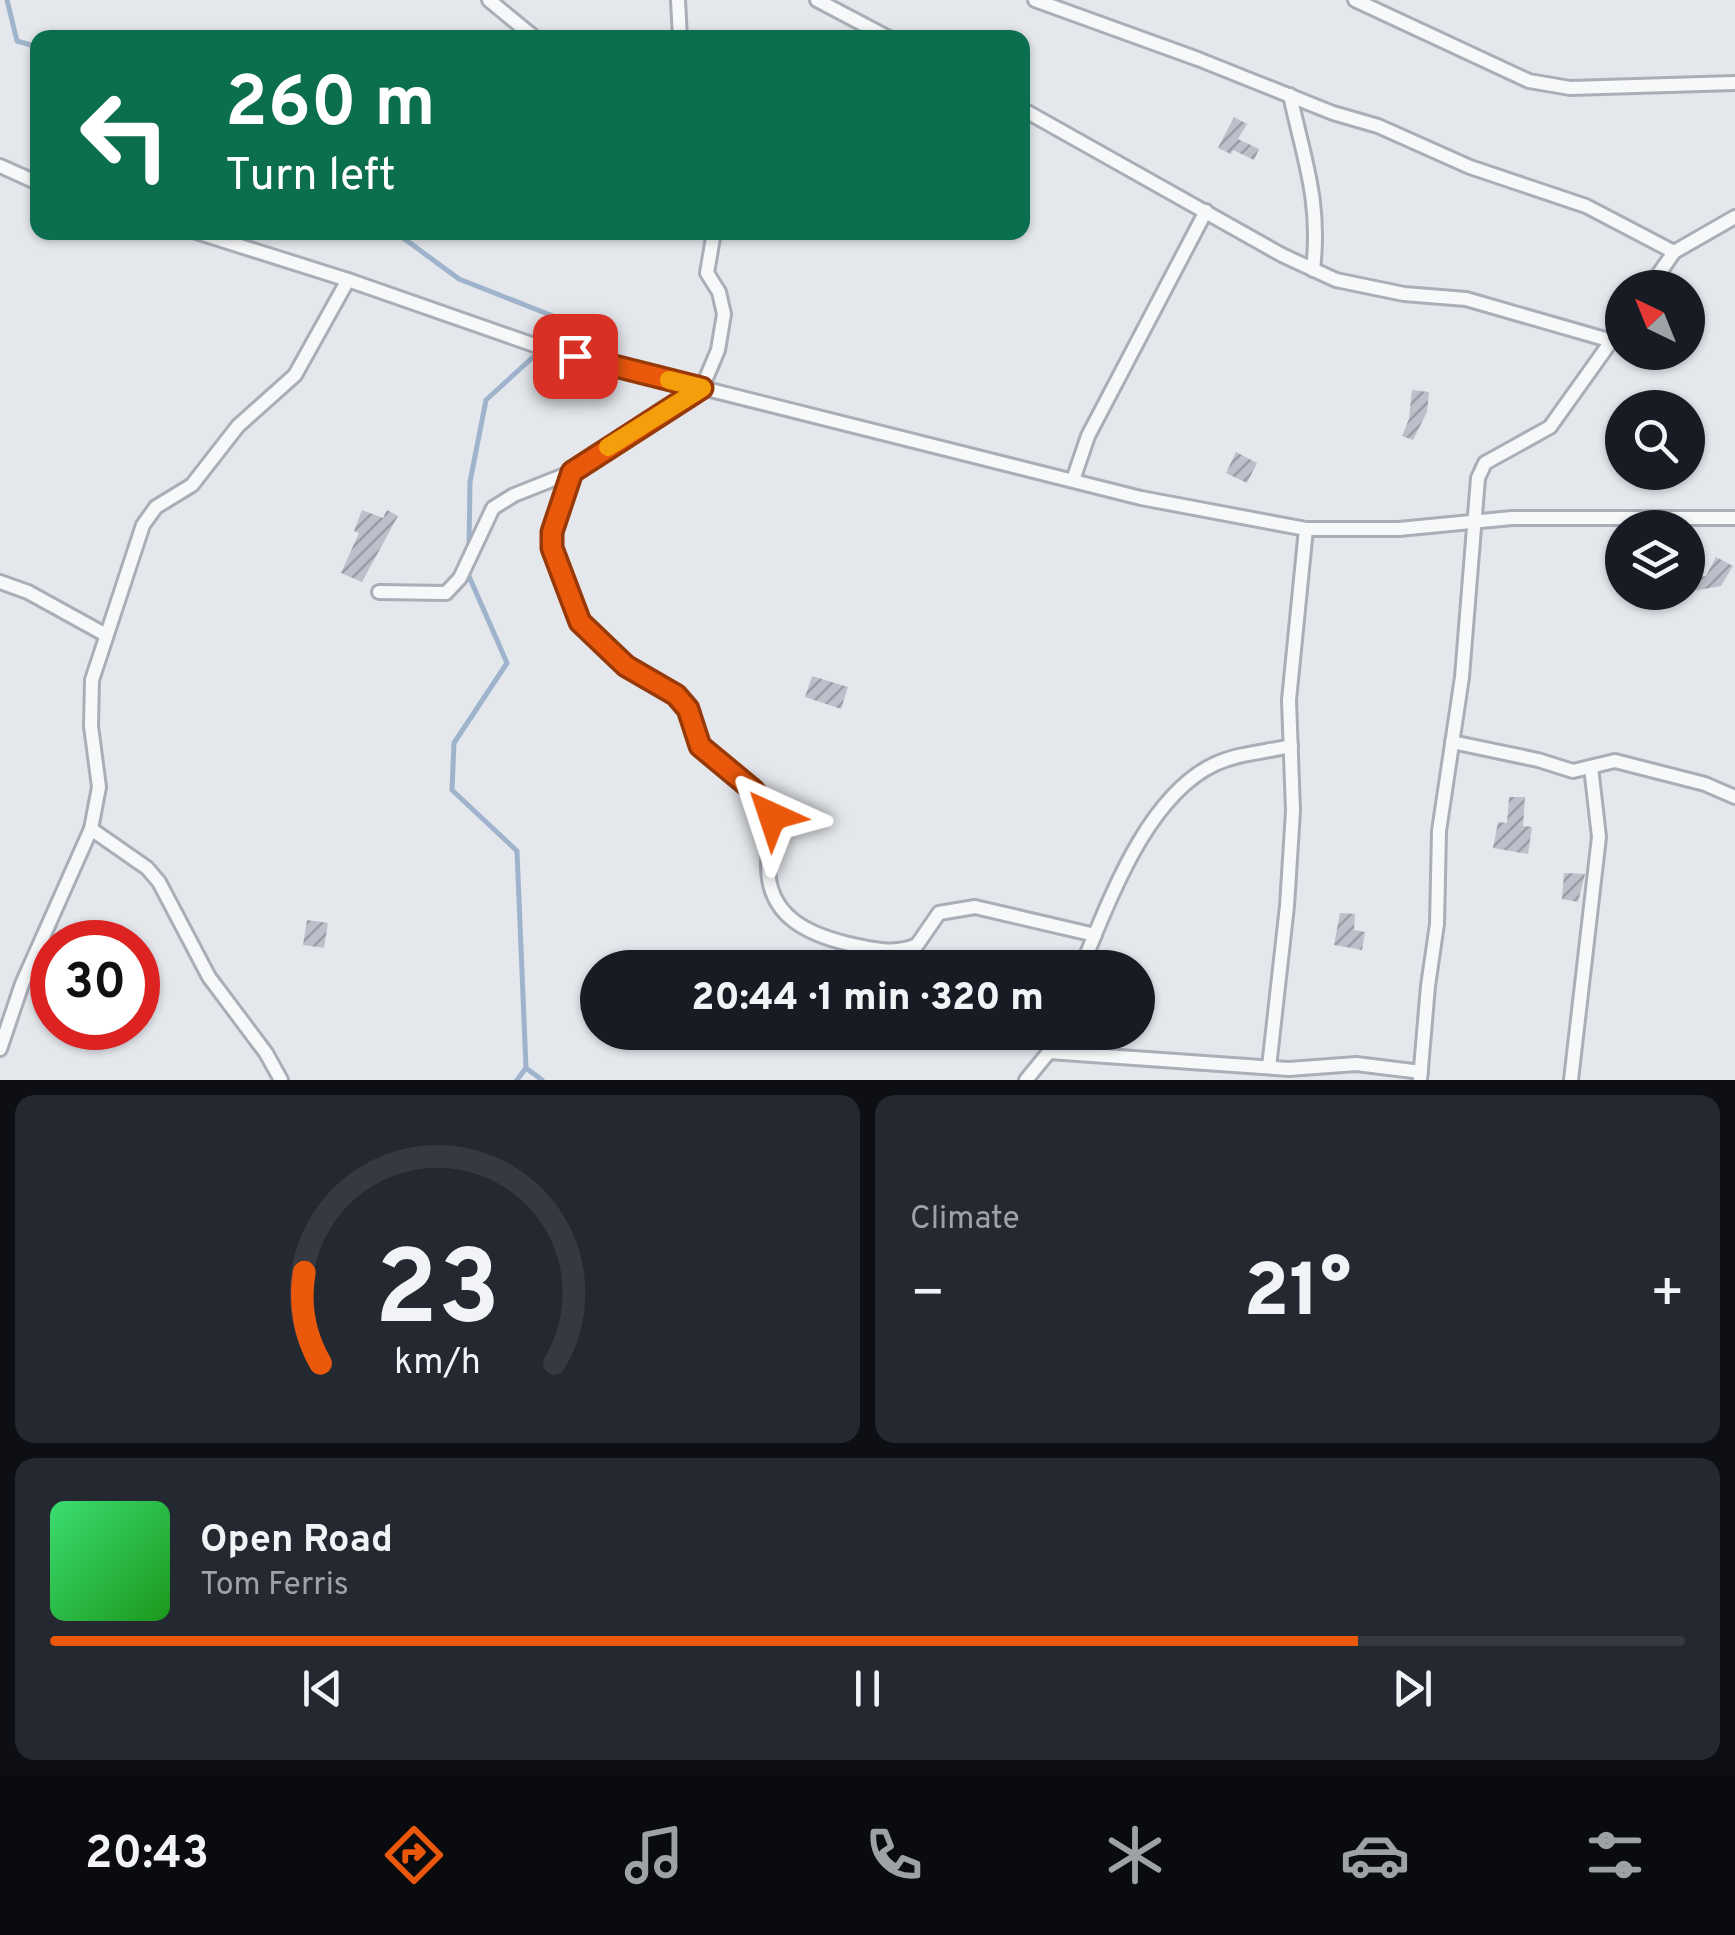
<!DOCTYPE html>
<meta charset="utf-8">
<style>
body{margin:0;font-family:Overpass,sans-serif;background:#242831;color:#f1f3f6;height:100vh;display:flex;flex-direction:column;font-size:38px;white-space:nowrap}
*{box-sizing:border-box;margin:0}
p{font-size:32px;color:#9ea1a6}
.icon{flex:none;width:55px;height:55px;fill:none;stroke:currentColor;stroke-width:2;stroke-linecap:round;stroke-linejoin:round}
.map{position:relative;height:1080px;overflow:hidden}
.panel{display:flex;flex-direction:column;gap:15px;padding:15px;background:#0d0f14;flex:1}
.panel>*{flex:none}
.top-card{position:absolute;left:30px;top:30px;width:1000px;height:210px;border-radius:20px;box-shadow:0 2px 8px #0004;background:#0b6e4f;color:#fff;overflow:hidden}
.needle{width:65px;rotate:317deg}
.fabs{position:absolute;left:1605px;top:270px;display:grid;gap:20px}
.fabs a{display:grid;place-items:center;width:100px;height:100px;border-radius:50%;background:#171b24;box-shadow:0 2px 8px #0004;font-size:50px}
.speed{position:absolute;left:30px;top:920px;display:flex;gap:20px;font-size:50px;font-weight:700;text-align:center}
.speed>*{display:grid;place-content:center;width:130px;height:130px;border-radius:50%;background:#171b24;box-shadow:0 2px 8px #0004;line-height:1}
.speed .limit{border:15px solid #d22;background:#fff;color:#111}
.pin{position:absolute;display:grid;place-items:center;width:85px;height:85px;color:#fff;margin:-42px;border-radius:20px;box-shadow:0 5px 15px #0006}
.me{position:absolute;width:110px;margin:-55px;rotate:318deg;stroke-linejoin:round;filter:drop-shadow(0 0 8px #0008)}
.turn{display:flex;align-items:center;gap:35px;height:210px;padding:0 30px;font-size:45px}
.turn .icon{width:130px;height:130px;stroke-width:2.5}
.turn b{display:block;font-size:70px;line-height:85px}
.big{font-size:75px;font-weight:800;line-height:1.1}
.panel .widget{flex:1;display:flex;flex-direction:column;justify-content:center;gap:15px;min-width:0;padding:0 35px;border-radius:20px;background:#242831}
.panel .dial{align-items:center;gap:0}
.dial svg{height:260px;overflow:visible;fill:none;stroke:#363941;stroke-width:7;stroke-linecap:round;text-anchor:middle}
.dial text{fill:#f1f3f6;stroke:none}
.song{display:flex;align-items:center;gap:30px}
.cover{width:120px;height:120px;border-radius:15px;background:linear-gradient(135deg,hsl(140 70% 55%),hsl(120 70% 35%))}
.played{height:10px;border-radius:5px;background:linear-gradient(90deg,#ea580c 80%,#363941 80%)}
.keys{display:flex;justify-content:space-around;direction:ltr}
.heat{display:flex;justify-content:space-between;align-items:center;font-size:55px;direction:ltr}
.panel .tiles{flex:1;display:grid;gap:15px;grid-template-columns:1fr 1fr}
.widget:last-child{grid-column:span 2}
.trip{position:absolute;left:580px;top:950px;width:575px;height:100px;border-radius:50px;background:#171b24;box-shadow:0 2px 8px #0004;font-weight:800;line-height:100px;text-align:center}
.tabs{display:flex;height:160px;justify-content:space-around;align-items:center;background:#090b0e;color:#9ea1a6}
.tabs .icon{width:70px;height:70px}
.tabs .selected{color:#ea580c}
.tabs b{font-size:45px;color:#f1f3f6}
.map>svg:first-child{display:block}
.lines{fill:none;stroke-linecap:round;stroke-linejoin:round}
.stream{stroke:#9fb4cc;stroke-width:5}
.building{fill:url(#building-hatch)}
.street-casing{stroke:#a9aeb7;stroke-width:18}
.street{stroke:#f7f8fa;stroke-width:12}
.route-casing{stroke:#983908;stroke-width:25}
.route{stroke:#ea580c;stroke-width:18}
.slow{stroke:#f59e0b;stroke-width:18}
</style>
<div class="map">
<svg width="1735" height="1080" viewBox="0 0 1735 1080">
<defs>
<pattern id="building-hatch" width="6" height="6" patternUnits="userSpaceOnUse" patternTransform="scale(2.5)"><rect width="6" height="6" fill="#bbc0ca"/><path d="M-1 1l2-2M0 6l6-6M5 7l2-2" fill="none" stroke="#989da6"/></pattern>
</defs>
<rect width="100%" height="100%" fill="#e4e7ec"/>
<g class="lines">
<g class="stream">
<polyline points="7,0 17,41 38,47"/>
<polyline points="395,232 459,279 558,318 543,348 486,400 470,482 469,548"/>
<polyline points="468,574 507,663 454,743 452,790 517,851 526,1068 517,1080"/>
<polyline points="526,1068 542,1080"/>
</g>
</g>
<g class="building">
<polygon points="1234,117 1247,124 1238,139 1259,149 1254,160 1233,150 1231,154 1218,148"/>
<polygon points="1412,390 1429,392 1427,412 1413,440 1402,436 1409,419"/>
<polygon points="1236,452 1257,463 1247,483 1226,473"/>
<polygon points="362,510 383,518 387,510 398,516 362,582 341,573 359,533 354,531"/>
<polygon points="1716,557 1733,566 1721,586 1693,591 1690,578 1706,576"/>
<polygon points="812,676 848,687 841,709 805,697"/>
<polygon points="1509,797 1525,797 1523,826 1532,827 1528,854 1493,848 1498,822 1507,823"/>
<polygon points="1564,873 1585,874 1578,902 1562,899"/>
<polygon points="1340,913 1355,914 1354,930 1365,932 1362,950 1334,945"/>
<polygon points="307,920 328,923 324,948 303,945"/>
</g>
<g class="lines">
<defs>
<g id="street">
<polyline points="489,0 535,38"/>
<polyline points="678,0 680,38"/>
<polyline points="817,0 889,38"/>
<polyline points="1035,0 1198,59 1333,113 1378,126 1470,167 1586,206 1674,252"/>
<polyline points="1355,0 1529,81 1570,88 1735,83"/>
<path d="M1290,95c14,65 31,106 23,175"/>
<polyline points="1022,109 1282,255 1336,280 1404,294 1466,299 1612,341"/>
<polyline points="0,166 38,183"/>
<polyline points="196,232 348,280 543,348 1141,498 1306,529 1399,529 1512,518 1735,518"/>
<polyline points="1649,288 1674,252 1735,217"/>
<path d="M572,472c-7,19 -16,39 -20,59 -2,16 4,30 9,45 21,64 59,88 115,119 15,15 12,35 24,50 19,26 50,42 71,67 0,18 -3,36 -3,54 0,50 39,68 81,78 22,5 47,11 68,1l22,-32 36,-6 120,28"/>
<polyline points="1073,480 1088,436 1206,211"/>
<polyline points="0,582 28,592 106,635"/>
<polyline points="379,592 446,593 460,578 493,508 514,495 572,472 702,388 718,350 724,314 719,292 707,273 714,232"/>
<polyline points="1452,742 1538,760 1573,771 1615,761 1705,784 1735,797"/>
<path d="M1081,968c28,-66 65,-172 134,-204 24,-11 50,-12 76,-18"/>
<polyline points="0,1049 22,984 91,829"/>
<polyline points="1049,1052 1289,1069 1356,1064 1421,1072"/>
<polyline points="1269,1067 1287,906 1293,811 1289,700 1306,529"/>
<polyline points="281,1080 266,1053 209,977 159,882 147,868 91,829 99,787 91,726 92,680 143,525 156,507 192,485 238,426 295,375 348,280"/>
<polyline points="1026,1080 1049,1052 1055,1032"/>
<polyline points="1420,1080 1428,986 1437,924 1439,831 1462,677 1478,478 1485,463 1550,427 1622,326"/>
<polyline points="1571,1080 1599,837 1591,767"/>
</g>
</defs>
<use href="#street" class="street-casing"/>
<use href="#street" class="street"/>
</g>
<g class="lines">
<defs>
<polyline id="route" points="575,356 702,388 572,472 552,532 552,548 580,622 626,666 676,695 688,709 700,746 753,790 772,816"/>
</defs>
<use href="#route" class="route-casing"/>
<use href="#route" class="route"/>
<polyline class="slow" points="608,447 702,388 669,380"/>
</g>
</svg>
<div class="fabs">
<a><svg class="needle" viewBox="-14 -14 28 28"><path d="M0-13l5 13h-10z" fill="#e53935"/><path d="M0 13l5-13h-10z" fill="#9ea1a6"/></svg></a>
<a><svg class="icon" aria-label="search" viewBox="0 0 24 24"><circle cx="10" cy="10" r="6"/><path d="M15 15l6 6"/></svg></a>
<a><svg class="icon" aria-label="layers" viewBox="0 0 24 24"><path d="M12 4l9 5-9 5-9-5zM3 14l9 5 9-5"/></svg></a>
</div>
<div class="speed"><div class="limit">30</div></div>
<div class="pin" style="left:575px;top:356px;background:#d93025"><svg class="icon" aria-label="arrive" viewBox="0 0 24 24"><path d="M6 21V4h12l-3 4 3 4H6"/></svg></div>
<svg class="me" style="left:772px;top:816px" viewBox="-20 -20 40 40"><path d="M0-17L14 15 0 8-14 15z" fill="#ea580c" stroke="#fff" stroke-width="4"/></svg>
<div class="trip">20:44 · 1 min · 320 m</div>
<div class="top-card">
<div class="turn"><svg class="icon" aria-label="left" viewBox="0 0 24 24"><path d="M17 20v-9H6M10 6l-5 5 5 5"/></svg><div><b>260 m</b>Turn left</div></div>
</div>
</div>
<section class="panel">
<div class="tiles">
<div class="widget dial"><svg viewBox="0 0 100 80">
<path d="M14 69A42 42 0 1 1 86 69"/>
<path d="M14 69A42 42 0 0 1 9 41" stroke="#ea580c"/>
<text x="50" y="56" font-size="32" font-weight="700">23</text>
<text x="50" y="72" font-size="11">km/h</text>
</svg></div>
<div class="widget"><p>Climate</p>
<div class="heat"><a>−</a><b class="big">21°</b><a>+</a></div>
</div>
<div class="widget">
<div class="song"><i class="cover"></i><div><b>Open Road</b><p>Tom Ferris</p></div></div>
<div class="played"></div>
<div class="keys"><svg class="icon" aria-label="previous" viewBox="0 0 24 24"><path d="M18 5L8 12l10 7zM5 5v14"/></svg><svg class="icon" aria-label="pause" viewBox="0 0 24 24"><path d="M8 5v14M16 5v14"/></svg><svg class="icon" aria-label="next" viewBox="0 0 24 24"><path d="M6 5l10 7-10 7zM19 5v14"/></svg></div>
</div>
</div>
</section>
<nav class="tabs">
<b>20:43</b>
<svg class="icon selected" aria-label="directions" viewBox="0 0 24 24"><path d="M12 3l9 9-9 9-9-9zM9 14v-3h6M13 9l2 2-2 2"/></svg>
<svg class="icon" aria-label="music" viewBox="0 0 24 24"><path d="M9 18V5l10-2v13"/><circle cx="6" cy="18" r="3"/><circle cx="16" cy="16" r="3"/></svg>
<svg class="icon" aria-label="phone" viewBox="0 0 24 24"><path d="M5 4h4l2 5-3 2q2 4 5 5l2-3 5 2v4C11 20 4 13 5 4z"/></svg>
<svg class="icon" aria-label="climate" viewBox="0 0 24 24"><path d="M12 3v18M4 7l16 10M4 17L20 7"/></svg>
<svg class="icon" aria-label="car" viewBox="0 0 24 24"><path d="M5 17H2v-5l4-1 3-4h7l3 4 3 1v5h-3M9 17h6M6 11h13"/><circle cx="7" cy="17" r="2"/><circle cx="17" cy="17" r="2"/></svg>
<svg class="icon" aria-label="filters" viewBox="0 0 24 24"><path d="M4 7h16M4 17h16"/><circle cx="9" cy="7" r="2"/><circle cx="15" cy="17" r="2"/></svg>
</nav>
